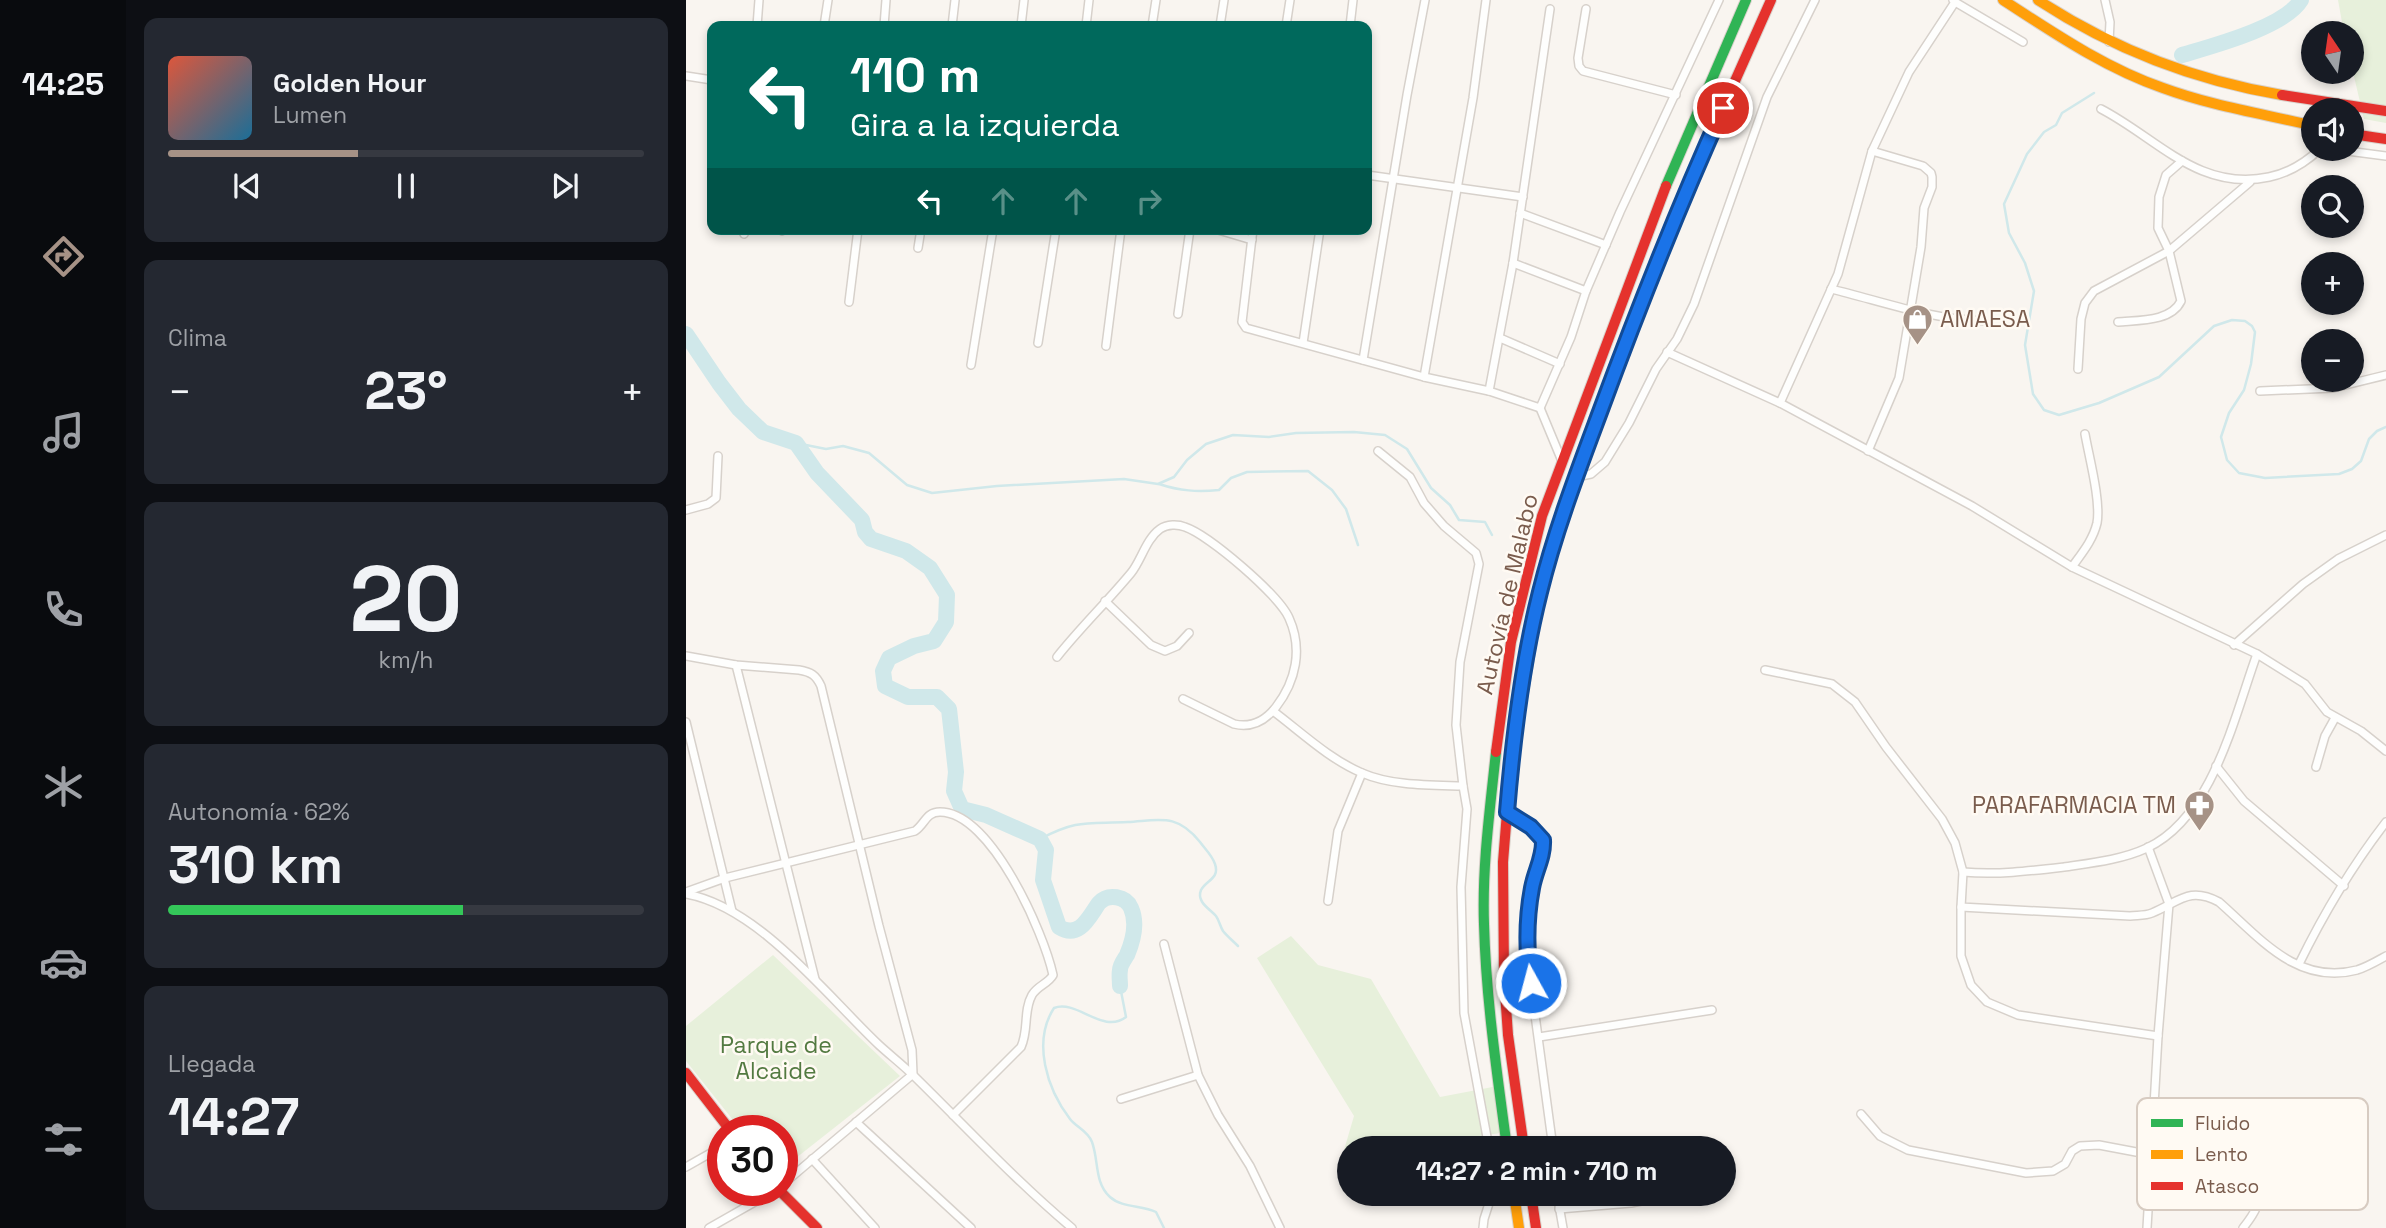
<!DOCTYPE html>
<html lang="es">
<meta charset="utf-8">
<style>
body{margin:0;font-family:"Space Grotesk",sans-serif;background:#242831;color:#f1f3f6;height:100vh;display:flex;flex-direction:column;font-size:26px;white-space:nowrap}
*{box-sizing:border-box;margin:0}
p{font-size:23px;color:#9ea1a6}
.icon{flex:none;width:38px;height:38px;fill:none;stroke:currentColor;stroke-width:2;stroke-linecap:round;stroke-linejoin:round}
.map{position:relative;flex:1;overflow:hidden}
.drawer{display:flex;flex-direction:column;gap:18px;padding:18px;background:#0d0f14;width:560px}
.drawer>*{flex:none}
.top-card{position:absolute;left:21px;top:21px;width:665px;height:214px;border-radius:14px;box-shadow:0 4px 10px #0003;background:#00695c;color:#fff;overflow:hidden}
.needle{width:46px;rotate:347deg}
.fabs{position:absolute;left:1615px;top:21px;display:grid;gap:14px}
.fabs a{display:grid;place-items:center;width:63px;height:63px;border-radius:50%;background:#171b24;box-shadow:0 4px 10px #0003;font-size:35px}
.speed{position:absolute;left:21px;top:1115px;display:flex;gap:14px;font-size:35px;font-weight:700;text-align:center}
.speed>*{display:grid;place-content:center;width:91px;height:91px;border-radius:50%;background:#171b24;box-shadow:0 4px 10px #0003;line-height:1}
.speed .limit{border:10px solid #d22;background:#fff;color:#111}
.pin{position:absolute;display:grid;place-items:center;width:60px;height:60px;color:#fff;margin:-30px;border:4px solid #fff;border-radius:50%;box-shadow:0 2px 7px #0007}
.me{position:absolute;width:77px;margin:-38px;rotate:353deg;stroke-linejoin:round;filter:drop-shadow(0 0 5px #0008)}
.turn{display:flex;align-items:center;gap:24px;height:147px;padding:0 28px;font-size:32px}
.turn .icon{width:91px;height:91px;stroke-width:2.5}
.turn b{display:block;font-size:49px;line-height:60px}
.lanes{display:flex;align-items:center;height:66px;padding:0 28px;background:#0003;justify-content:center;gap:35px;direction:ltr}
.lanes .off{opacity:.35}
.big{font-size:52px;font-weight:600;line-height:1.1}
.drawer .tile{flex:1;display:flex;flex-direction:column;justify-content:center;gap:10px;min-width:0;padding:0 24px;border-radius:14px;background:#242831}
.drawer .dial{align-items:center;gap:0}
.dial b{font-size:91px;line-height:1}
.song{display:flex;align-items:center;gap:21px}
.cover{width:84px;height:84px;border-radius:10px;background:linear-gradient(135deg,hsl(10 70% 55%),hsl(200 70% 35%))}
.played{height:7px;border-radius:4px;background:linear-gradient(90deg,#a69286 40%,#363941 40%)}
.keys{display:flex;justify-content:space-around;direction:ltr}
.heat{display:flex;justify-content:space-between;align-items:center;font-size:38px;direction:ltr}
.charge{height:10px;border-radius:5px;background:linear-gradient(90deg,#34c759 62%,#363941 0)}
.trip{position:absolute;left:651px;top:1136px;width:399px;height:70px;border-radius:35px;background:#171b24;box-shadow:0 4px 10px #0003;font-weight:600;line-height:70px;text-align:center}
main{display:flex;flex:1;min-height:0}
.tab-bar{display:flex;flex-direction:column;width:126px;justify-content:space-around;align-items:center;background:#090b0e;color:#9ea1a6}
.tab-bar .icon{width:49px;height:49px}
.tab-bar .on{color:#a69286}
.tab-bar b{font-size:32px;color:#f1f3f6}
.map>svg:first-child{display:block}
.green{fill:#e7f0db}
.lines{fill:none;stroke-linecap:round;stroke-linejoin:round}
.stream{stroke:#d0e8ea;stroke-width:2.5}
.river{stroke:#d0e8ea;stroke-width:16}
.street-casing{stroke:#d7d1cb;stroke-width:10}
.fast-casing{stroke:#d9d2cb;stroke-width:12}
.slow-casing{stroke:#d9d2cb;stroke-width:12}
.jam-casing{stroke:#d9d2cb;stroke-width:12}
.street{stroke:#fefefd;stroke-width:7}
.fast{stroke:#30b455;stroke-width:10}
.slow{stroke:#ff9f0a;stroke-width:10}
.jam{stroke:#e5322d;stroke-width:10}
.route-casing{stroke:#114b97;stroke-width:18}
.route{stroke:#1a73e8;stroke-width:12}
.labels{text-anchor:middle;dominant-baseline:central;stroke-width:5;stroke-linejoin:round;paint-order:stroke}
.poi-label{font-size:23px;fill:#7a5c4d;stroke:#fffaf3;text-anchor:start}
.street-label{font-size:23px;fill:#7a5c4d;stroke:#fffaf3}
.park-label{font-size:23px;fill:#537a41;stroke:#fffaf3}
.key{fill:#fffaf3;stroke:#d7cbc1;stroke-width:2}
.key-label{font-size:19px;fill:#7a5c4d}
</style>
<main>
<nav class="tab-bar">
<b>14:25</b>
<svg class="icon on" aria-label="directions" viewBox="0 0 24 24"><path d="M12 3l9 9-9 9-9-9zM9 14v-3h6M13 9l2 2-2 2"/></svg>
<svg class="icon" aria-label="music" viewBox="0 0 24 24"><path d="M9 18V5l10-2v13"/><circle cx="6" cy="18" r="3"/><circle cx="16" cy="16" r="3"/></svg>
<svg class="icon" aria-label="phone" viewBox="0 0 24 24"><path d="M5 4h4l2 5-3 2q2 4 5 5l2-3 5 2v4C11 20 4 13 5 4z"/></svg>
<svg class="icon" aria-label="climate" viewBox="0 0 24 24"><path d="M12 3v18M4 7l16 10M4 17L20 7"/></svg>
<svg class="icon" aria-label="car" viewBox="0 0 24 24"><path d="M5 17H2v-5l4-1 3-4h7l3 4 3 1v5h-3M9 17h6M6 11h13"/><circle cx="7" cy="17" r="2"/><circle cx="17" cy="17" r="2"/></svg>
<svg class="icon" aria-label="filters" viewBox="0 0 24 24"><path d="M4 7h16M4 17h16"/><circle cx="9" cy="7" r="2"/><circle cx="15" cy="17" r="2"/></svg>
</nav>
<section class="drawer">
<div class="tile">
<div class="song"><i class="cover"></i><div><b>Golden Hour</b><p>Lumen</p></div></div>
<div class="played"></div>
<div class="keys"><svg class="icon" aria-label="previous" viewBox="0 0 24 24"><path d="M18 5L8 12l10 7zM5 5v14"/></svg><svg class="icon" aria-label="pause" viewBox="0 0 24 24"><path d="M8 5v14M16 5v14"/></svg><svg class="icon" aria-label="next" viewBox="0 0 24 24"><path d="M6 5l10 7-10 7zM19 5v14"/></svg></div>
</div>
<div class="tile"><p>Clima</p>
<div class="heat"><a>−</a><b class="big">23°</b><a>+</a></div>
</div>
<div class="tile dial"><b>20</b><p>km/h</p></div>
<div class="tile"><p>Autonomía · 62%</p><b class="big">310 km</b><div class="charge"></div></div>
<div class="tile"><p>Llegada</p><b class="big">14:27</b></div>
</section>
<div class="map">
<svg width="1700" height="1228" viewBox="0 0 1700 1228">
<rect width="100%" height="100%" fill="#f9f5f0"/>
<g class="green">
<polygon points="1652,0 1700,0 1700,123 1678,119 1666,68 1666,33 1658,33"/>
<polygon points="605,936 632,965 685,979 754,1097 817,1085 822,1132 707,1148 663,1148 663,1168 653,1167 668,1116 571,958"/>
<polygon points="87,955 214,1076 96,1169 96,1130 55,1130 0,1061 0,1026"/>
</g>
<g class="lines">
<g class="stream">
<polyline points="1408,93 1376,113 1370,125 1358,132 1341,154 1318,204 1323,233 1339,263 1348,291 1339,345 1347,394 1358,410 1373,415 1413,403 1473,377 1528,326 1546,320 1559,321 1566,326 1569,332 1565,364 1558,390 1543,413 1535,437 1541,460 1553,473 1579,478 1653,474 1666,469 1675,461 1683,439 1691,431 1700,427"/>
<polyline points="110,443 140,449 157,446 183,453 221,485 246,493 311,486 438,479 472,484 488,477 501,460 520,444 547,435 583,437 610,433 668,432 699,435 721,449 745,488 764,505 773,520 799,522 806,535"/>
<path d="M473,484c21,7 38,8 60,6l12,-12 16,-6 61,-1 24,19 14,19 12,36"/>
<path d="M354,839c38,-20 47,-15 88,-17 32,-2 49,-9 72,20 5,7 12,13 15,22 5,15 -9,16 -14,26 -5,12 9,19 15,26 3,4 4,10 7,15 4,5 10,10 15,15"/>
<path d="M434,986l6,31c-23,18 -49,-18 -72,-9 -22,34 -7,81 16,111 6,8 18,12 22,23 7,19 2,40 18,55 12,11 32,8 46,15l8,16"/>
</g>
<g class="river">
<path d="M1496,55c30,-9 103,-28 119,-55"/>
<path d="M0,334l33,49 20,26 24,23 33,11 21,30 45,47 3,12 6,7 35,12 24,17 17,27 -1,27 -12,19 -20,5 -25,12 -6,13 2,15 23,11h29l12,12 7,63 -2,19 8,18 24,6 54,24 6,11 -3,30 16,47c21,13 31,-12 40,-24 9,-10 27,-7 32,5 7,16 2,33 -4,47 -3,5 -7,10 -7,15 -1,5 0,11 0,16"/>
</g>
<defs>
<g id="street">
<polyline points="1419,0 1424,22 1423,42"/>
<polyline points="1269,2 1337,42"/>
<polyline points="900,9 892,58 893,66 897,71 990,95"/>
<polyline points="71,26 73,0"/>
<polyline points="138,26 142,0"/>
<polyline points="198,26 200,0"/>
<polyline points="266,26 269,0"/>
<polyline points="335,26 338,0"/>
<polyline points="400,26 403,0"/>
<polyline points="466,26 470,0"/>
<polyline points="534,26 538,0"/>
<polyline points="600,26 604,0"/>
<polyline points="664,26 667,0"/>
<polyline points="0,76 26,80"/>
<path d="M1415,109c56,29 98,83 168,68 20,-4 36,-14 51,-28"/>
<polyline points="1646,149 1700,156"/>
<polyline points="681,175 837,197"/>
<polyline points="834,213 920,245"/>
<polyline points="56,229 58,234"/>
<polyline points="529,229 566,240"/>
<polyline points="567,229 556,322 560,328 738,377 803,391 854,408 885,337 900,291 934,212 1033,0"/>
<polyline points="96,231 96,229"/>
<polyline points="232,248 235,229"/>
<polyline points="827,263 900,291"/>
<path d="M1145,289c50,12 101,31 153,32"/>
<polyline points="163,302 172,229"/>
<polyline points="492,314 504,229"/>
<path d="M1432,322c20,-2 53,0 63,-21l-12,-50 -11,-23 1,-31 7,-22 16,-14"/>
<polyline points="814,338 874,364"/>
<polyline points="352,343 370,229"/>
<polyline points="617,343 634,229"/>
<polyline points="420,346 435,229"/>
<polyline points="981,352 1094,403 1286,506 1386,567 1571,654 1619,684 1641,712 1675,731 1700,751"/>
<polyline points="677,360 721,95 739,0"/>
<polyline points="285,365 307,229"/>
<polyline points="1392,369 1395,319 1399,303 1408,291 1483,251 1564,182"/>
<polyline points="738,377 787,98 800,0"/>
<polyline points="803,391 827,263 864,9"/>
<polyline points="1574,391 1647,388 1700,375"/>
<polyline points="1094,403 1152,274 1186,151 1223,72 1269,2 1267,0"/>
<polyline points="854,408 876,461"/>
<polyline points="692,451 724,477 738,503 758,526 790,553 793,564 774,662 770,725 777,786"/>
<polyline points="1182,451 1213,378 1235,247 1238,208 1246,187 1246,177 1245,173 1237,166 1186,151"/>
<polyline points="890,477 905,474 919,462 943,423 970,369 991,339 1008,304 1081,97 1129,0"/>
<polyline points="0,510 22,504 30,498 32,456"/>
<path d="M1386,567c10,-14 21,-27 25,-44 4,-22 -8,-66 -12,-89"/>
<polyline points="419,601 465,645 479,651 491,646 503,633"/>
<polyline points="1548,645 1617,584 1652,559 1700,535"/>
<path d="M0,656l50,9 63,5c12,2 17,5 22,16l58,240 33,124 1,24 -131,111"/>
<path d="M371,657c23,-29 50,-55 74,-84 10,-12 15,-34 29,-44 7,-5 18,-5 25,-2 24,8 94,68 104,91 14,31 7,63 -13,89 -11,14 -25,21 -42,17l-51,-25"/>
<polyline points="50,665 129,979"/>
<path d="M1079,670l67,14 23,18 31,45 56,72 13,24 8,29 -2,35 169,9c7,-1 15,0 22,-3 27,-11 37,-27 67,-11 40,35 78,84 138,68 10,-3 20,-9 29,-14"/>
<path d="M587,711c28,21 56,48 89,62 30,13 68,12 101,13l4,23 -6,78 3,126 25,135"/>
<polyline points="0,722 46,911"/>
<polyline points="1530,766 1558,801 1658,886"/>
<polyline points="1630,767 1639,736 1649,718"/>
<polyline points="821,812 845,827 857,840 858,850 847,885 842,911 841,956 867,1148"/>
<path d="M1277,872c34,3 67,-1 101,-5 27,-4 57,-7 83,-19 66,-31 87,-131 110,-194"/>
<path d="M0,892l39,-14 190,-47c10,-7 11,-19 25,-19 51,0 104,121 113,163 -5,9 -15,10 -21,20 -9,16 -3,35 -11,52l-68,68"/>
<path d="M0,894c73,13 141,102 193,151 12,11 25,21 36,32 52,51 102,105 157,151"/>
<polyline points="642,901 652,831 676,773"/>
<polyline points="1275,907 1275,956 1285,985 1301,1002 1332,1015 1472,1036"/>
<polyline points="478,944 512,1075 532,1115 564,1166 594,1228"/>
<path d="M1613,964c24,-49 53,-98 87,-142"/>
<polyline points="853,1037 1026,1010"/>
<polyline points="435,1099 512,1075"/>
<path d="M1175,1114l19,22 28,14 118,23 27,-2 12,-7 7,-13 8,-5 19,-1 53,10 64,19h23l21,9c1,20 -5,30 -17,45"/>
<polyline points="170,1122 285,1228"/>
<polyline points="126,1159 189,1228"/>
<polyline points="0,1167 37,1146"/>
<polyline points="871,1194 877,1228"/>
<polyline points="873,1209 945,1203 990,1194"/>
<polyline points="23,1228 90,1190"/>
<polyline points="797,1228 798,1219 806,1194"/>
<polyline points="1461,1228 1472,1036 1483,904 1462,847"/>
</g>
<g id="fast">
<polyline points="980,186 1060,0"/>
<polyline points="869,544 890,477 961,288"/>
<path d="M810,752c-6,57 -14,114 -12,172 2,75 13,149 23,224"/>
</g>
<g id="slow">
<path d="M1317,0c51,33 102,68 160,88 49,18 101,26 151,38"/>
<path d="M1352,0c75,49 155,80 244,95"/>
<polyline points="828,1194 833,1228"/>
</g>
<g id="jam">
<polyline points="1596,95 1700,111"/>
<polyline points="1666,134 1700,139"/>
<polyline points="961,288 1017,153 1085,0"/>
<polyline points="810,752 825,642 856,516 980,186"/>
<polyline points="0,1073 44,1130"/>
<polyline points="838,1148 822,1035 818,978 817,862 825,763 854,593 869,544"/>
<polyline points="93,1190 131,1228"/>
<polyline points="845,1194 850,1228"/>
</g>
</defs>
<use href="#street" class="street-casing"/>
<use href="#fast" class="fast-casing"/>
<use href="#slow" class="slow-casing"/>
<use href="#jam" class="jam-casing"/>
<use href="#street" class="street"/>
<use href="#fast" class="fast"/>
<use href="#slow" class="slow"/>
<use href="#jam" class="jam"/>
</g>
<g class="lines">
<defs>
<path id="route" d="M845,983c-5,-32 -5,-63 1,-95 3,-17 12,-31 11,-48l-12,-13 -24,-15c6,-73 15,-149 33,-220 15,-61 38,-121 60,-180 38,-103 78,-204 123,-304"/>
</defs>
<use href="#route" class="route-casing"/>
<use href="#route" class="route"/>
</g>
<defs>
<symbol id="shop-pin" viewBox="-11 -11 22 30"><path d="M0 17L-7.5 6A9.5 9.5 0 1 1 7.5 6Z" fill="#a69286" stroke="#fffaf3"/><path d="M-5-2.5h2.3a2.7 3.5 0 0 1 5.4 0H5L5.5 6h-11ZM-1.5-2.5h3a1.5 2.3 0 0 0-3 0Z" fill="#fff"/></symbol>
<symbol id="pharmacy-pin" viewBox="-11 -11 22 30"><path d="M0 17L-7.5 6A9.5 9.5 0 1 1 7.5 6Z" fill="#a69286" stroke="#fffaf3"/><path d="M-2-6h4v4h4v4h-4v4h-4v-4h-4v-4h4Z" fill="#fff"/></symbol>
</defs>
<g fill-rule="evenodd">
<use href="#shop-pin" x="1214" y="302" width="35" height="47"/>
<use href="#pharmacy-pin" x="1496" y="788" width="35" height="47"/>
</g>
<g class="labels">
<g class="poi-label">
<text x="1254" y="319">AMAESA</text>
<text x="1490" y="805" text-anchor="end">PARAFARMACIA TM</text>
</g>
<g class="street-label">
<text transform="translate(821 594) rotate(-77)">Autovía de Malabo</text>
</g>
<g class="park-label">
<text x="90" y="1045">Parque de<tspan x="90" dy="26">Alcaide</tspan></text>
</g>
</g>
<rect x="1451" y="1098" width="231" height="112" rx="10" class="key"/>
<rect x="1465" y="1119" width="32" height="8" fill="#30b455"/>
<rect x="1465" y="1150" width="32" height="9" fill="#ff9f0a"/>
<rect x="1465" y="1182" width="32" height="8" fill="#e5322d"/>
<g class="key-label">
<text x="1509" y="1130">Fluido</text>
<text x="1509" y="1161">Lento</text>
<text x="1509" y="1193">Atasco</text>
</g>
</svg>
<div class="fabs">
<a><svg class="needle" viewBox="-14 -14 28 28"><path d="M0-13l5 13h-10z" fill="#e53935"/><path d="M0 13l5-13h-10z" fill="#9ea1a6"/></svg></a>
<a><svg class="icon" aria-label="sound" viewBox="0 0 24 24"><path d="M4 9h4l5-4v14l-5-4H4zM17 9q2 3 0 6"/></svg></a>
<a><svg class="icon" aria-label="search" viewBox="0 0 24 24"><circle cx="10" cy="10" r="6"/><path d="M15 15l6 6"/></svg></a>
<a>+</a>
<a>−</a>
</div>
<div class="speed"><div class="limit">30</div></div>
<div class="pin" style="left:1037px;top:108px;background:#d93025"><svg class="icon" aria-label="arrive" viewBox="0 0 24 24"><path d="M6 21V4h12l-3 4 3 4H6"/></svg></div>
<svg class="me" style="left:845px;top:983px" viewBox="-20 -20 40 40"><circle r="17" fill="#1a73e8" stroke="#fff" stroke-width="3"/><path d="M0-11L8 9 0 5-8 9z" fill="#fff"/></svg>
<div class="trip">14:27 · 2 min · 710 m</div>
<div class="top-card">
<div class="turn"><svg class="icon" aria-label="left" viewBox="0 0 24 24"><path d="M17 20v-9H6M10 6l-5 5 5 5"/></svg><div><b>110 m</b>Gira a la izquierda</div></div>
<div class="lanes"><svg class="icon" aria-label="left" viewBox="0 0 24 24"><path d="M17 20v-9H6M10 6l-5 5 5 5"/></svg><svg class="icon off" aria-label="ahead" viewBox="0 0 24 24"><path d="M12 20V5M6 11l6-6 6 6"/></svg><svg class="icon off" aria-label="ahead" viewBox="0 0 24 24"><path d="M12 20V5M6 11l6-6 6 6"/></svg><svg class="icon off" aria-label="right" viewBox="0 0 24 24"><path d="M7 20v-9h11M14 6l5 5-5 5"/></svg></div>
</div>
</div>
</main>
